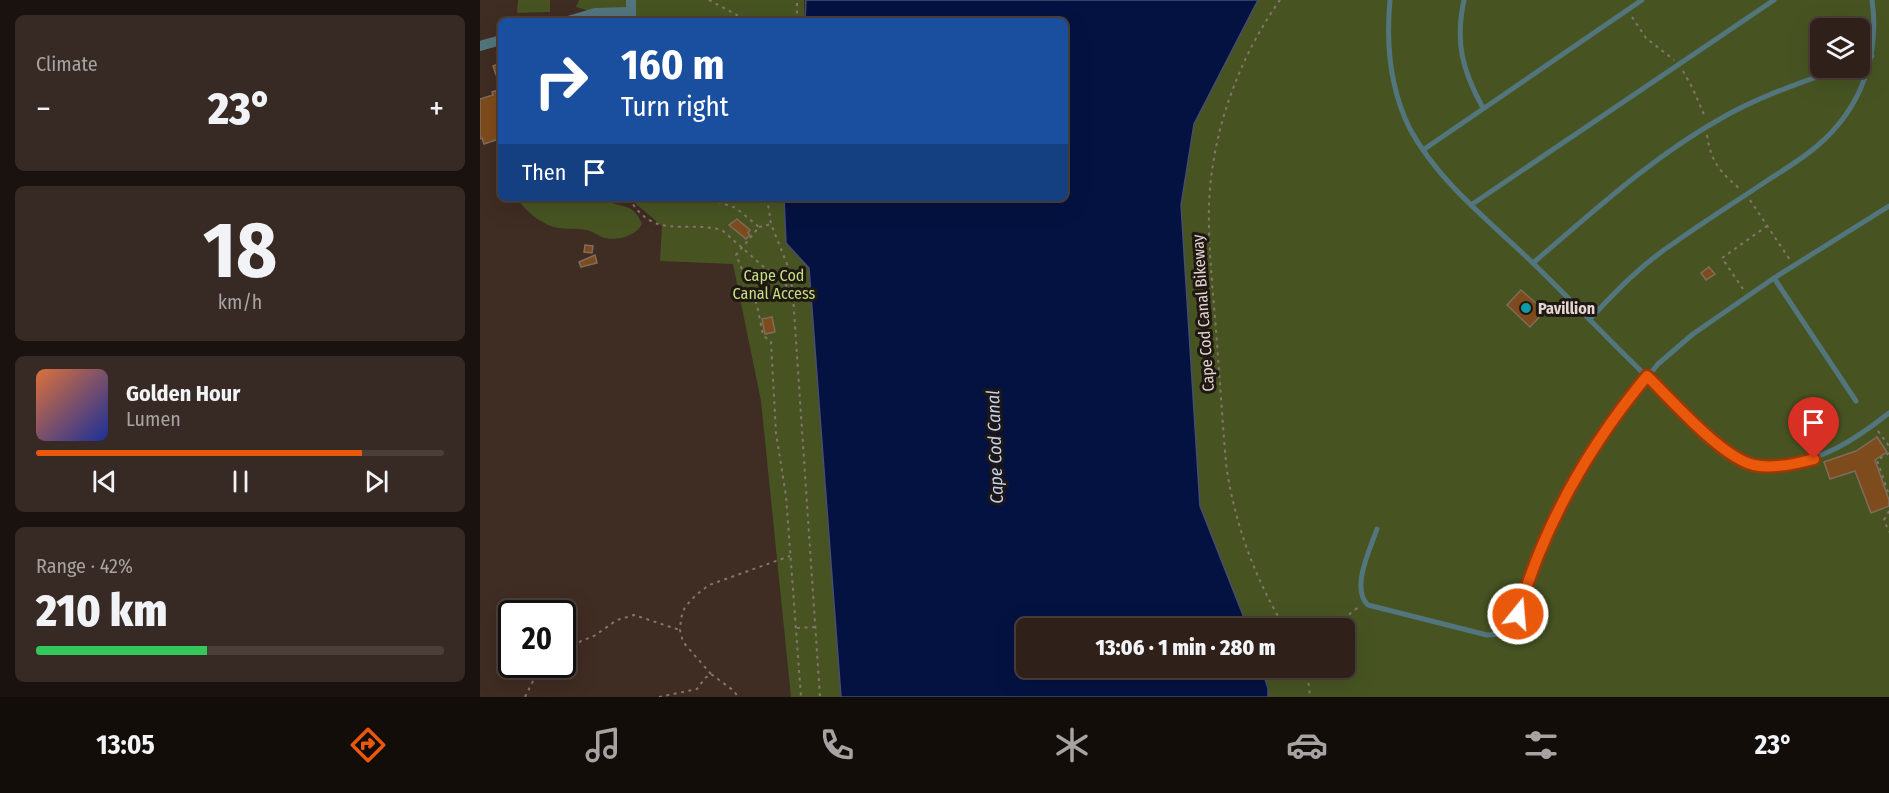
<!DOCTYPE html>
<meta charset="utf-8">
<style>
body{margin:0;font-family:"Fira Sans Condensed",sans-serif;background:#372923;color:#f1f3f6;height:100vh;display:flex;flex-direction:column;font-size:22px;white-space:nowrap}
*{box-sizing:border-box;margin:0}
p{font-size:20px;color:#a7a3a2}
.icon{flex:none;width:33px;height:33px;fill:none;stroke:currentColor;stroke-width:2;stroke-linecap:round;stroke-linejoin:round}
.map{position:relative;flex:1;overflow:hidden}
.panel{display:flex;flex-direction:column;gap:15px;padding:15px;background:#1a120e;width:480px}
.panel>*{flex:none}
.top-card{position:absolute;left:18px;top:18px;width:570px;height:183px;border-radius:9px;box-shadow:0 6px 24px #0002,0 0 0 2px #4a3e39;background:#1a4fa0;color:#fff;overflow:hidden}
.buttons{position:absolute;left:1330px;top:18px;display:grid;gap:12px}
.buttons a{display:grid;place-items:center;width:60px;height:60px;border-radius:9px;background:#2f211a;box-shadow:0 6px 24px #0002,0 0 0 2px #4a3e39;font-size:30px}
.speed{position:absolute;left:18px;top:600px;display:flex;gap:12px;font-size:30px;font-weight:700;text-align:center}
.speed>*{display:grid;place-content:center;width:78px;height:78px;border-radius:50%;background:#2f211a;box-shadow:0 6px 24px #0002,0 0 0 2px #4a3e39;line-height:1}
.speed .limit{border:3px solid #111;border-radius:9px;background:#fff;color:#111}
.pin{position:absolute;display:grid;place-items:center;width:51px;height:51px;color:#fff;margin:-62px -26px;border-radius:50% 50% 50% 0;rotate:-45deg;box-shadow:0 0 6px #0007}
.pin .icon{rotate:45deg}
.me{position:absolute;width:66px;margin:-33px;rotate:17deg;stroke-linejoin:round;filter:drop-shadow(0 0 4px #0008)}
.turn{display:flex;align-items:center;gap:21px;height:126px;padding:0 24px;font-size:27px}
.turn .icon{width:78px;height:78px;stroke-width:2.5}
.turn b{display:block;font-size:42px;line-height:51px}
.then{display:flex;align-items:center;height:57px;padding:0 24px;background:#0003;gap:12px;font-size:22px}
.big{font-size:45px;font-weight:800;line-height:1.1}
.panel .tile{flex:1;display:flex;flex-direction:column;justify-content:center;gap:9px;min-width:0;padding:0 21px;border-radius:9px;background:#372923}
.panel .dial{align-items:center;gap:0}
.dial b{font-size:78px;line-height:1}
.song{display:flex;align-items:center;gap:18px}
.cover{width:72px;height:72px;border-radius:9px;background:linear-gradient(135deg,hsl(20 70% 55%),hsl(230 70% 35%))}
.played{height:6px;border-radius:3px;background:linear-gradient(90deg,#ea580c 80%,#4a3e39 80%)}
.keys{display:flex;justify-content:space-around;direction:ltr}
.heat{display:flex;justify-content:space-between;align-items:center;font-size:33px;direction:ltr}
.charge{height:9px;border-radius:4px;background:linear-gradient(90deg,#34c759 42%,#4a3e39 0)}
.trip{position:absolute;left:536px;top:618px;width:339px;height:60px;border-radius:9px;background:#2f211a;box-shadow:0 6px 24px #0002,0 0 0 2px #4a3e39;font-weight:800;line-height:60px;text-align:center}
.dock{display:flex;height:96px;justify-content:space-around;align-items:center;background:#130d0a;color:#a7a3a2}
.dock .icon{width:42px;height:42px}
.dock .on{color:#ea580c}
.dock b{font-size:27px;color:#f1f3f6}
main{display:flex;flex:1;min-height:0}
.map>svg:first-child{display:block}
.green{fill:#475422;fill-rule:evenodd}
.water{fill:#041241;stroke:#474d6c;stroke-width:1.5}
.building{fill:#7e4b1c;stroke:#7f6c5d;stroke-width:1.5}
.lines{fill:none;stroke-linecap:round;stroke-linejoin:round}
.path{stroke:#84746c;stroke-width:2;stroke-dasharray:3 4.5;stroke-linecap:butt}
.service{stroke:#53757e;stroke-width:5}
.minor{stroke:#53757e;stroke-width:10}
.route-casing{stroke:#983908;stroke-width:15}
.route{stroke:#ea580c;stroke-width:10}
.culture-dot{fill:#0f9aa8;stroke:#1f1712;stroke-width:2}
.labels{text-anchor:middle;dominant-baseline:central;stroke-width:6;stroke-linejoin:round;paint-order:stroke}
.park-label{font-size:16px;fill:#c4de82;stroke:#1f1712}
.poi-label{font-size:16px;font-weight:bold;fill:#e3d6d0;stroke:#1f1712;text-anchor:start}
.street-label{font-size:16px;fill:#e3d6d0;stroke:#1f1712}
.water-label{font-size:18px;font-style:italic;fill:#c1d1f1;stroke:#1f1712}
</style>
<main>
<section class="panel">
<div class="tile"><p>Climate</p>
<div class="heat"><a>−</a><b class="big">23°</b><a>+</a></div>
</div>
<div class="tile dial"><b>18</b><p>km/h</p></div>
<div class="tile">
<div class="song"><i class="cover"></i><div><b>Golden Hour</b><p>Lumen</p></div></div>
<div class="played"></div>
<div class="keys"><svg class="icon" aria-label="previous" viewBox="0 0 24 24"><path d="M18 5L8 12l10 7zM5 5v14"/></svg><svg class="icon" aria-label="pause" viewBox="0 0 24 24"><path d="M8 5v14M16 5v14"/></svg><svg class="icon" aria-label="next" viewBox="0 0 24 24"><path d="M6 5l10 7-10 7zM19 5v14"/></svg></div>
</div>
<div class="tile"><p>Range · 42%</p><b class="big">210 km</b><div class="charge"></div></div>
</section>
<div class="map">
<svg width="1409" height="697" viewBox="0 0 1409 697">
<rect width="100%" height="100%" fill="#3f2c22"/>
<g class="green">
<polygon points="38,0 70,0 70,12 37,13"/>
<polygon points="99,0 324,0 324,21 151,21 151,12 115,13 96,7"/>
<path d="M778,0h631v697h-621v-9l-7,-20h83v-40h-96l-48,-122 -19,-301 13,-81zM1341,28h39v40h-39z"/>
<path d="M37,198h88c14,13 27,1 37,26 -6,12 -25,17 -37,14 -7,-2 -11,-6 -18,-8 -11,-2 -22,0 -33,-3 -14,-4 -29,-16 -37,-29z"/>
<polygon points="149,198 304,198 306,243 329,267 361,697 311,697 281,401 253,264 180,261 182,226"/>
</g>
<polygon class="water" points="326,0 778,0 714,124 701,205 720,506 768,628 546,628 546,668 781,668 788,688 788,697 361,697 329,268 306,243 304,198 585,198 585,21 325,21"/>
<g class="building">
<polygon points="21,63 21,131 17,133 19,139 4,144 2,138 0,139 0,99 13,95 12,92 21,89 13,66"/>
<polygon points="257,219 270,230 268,233 270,235 266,239 249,225"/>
<polygon points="105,245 113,246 112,253 104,252"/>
<polygon points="115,255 117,263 101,267 99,262"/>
<polygon points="1229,267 1235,274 1226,280 1221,273"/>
<polygon points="1041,290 1065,311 1050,327 1027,305"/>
<polygon points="292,317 295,332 285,334 282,319"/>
<polygon points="1397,437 1407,452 1395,460 1409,500 1409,506 1391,513 1375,471 1350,479 1344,462 1376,451"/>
<polygon points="841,668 843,676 833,679 831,670"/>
</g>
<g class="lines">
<g class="path">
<polyline points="229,0 268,21"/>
<path d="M800,0c-42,59 -68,132 -71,204 -1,38 3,77 6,114 4,49 7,98 11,146 8,58 29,115 59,164"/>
<polyline points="1152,17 1166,38 1194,60"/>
<polyline points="317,21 317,0"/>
<polyline points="1203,71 1213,89 1225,117"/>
<path d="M1227,135c4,27 13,37 33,54"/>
<path d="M149,198c25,43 55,22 93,32l44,39 18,13 9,14 27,401"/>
<polyline points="232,198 233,200 256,208 279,227 256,255 277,305 283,335 291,342 296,433 306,496 321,697"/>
<polyline points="287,198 291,224 309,269 313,293"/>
<polyline points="1270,200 1310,260"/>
<polyline points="279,227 291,224"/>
<polyline points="1263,289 1242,258 1287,226"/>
<polyline points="1398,431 1409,446"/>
<polyline points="1409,453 1397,460 1409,495"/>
<polyline points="1409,511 1404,520 1409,532"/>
<polyline points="317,628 335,627"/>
<polyline points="851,628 880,606"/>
<polyline points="82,657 101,641 114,636 137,620 154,615 200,630"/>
<polyline points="827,668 830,697"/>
<polyline points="231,674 203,642 200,630 201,618 205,607 216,595 229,585 310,556"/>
<polyline points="45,697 55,677 73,664"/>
<polyline points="179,697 217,689 225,678 231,674 254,691 258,697"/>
</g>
<g class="service">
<path d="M910,0c-4,43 0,89 20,129 29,54 82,94 126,137 61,60 121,124 185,181 8,5 15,12 24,15 10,5 21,4 32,3 43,-2 79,-26 112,-52"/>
<path d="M984,0c-9,42 -2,70 19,108"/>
<polyline points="1380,60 1392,56"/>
<polyline points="943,150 1162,0"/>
<polyline points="991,205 1294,0"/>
<path d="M1053,263c62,-53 121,-108 194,-148 36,-20 76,-33 114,-47"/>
<polyline points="1294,278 1376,401"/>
<path d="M1110,319c26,-28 52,-55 84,-76 31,-22 63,-42 94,-63 17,-11 34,-21 49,-34 44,-37 63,-90 55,-146"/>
<path d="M897,529c-6,18 -27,60 -9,76l119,30 13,-1 12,-9 35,-94 28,-55 33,-50 50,-62 35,-30 81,-56 115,-72"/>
</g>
<g class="minor">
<polyline points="88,21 115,13 151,12"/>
<polyline points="151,21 151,0"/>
<polyline points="0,46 21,40"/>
</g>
</g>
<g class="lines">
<defs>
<path id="route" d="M1038,614c26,-90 70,-167 129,-238 25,24 75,82 107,89 18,4 42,-1 60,-6"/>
</defs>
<use href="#route" class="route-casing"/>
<use href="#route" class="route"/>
</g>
<circle class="culture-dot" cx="1046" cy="308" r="6"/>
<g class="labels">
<g class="park-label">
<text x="294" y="275">Cape Cod<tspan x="294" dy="18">Canal Access</tspan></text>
</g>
<g class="poi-label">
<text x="1058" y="308">Pavillion</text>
</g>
<g class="street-label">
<text transform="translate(723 313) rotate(-94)">Cape Cod Canal Bikeway</text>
</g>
<g class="water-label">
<text transform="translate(515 447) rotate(-92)">Cape Cod Canal</text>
</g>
</g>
</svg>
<div class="buttons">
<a><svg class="icon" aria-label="layers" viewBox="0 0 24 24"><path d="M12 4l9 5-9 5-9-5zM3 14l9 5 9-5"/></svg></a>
</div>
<div class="speed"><div class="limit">20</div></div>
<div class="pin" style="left:1334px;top:459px;background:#d93025"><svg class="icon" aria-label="arrive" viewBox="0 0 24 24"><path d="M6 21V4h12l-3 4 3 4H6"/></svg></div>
<svg class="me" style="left:1038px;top:614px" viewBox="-20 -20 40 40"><circle r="17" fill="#ea580c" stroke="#fff" stroke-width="3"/><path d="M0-11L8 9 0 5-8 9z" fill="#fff"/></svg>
<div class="trip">13:06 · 1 min · 280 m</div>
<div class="top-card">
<div class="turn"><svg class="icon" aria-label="right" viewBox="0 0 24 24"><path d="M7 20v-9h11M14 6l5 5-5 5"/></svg><div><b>160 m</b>Turn right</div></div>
<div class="then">Then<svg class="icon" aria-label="arrive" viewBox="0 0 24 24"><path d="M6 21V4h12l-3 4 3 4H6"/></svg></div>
</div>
</div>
</main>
<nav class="dock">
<b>13:05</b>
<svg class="icon on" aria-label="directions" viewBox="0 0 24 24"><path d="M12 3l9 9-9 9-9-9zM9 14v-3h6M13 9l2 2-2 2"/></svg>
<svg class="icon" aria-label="music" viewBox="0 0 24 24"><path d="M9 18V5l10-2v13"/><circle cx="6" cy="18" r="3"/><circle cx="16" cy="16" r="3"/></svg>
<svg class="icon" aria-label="phone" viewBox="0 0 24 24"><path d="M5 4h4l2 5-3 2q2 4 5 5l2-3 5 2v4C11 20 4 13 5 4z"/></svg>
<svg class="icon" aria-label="climate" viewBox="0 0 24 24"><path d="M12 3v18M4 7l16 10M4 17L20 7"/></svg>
<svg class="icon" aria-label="car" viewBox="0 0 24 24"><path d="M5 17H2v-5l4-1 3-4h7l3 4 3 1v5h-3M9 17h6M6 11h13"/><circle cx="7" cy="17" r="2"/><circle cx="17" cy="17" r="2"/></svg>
<svg class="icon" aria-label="filters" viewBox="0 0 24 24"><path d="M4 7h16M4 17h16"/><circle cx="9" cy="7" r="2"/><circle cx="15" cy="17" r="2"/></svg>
<b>23°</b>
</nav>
